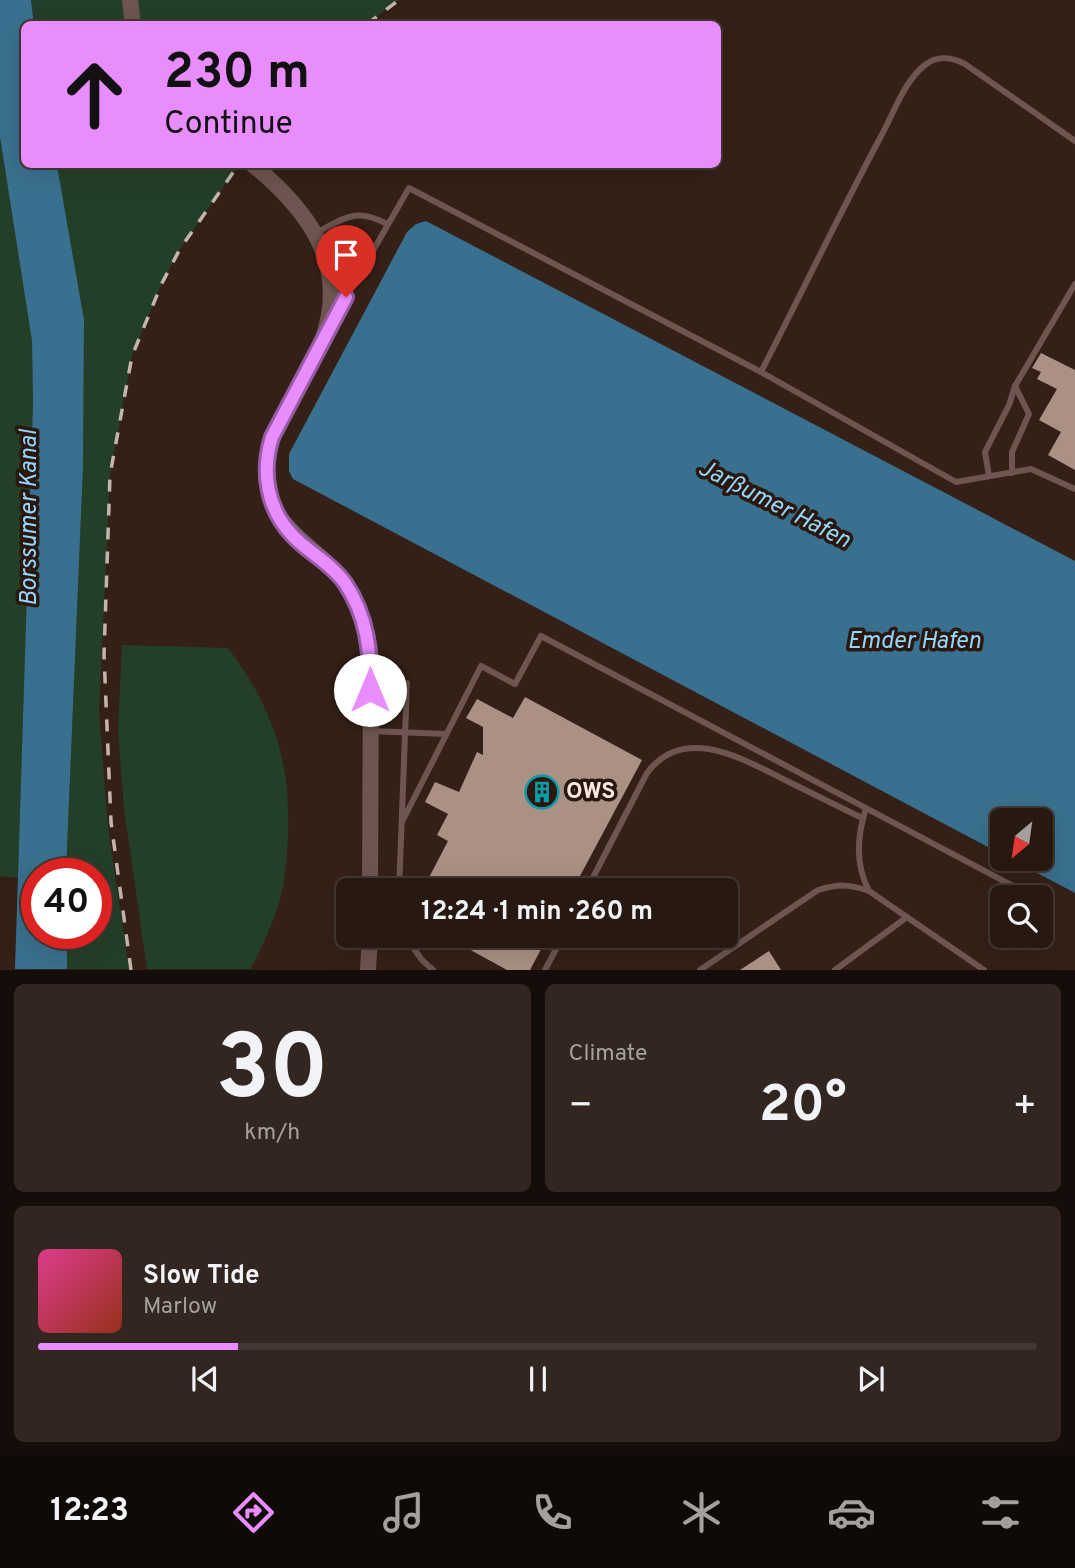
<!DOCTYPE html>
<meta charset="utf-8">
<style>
body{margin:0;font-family:Overpass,sans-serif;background:#33251f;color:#f1f3f6;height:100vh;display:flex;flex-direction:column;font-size:26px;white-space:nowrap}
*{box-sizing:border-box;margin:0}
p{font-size:23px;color:#a4a09f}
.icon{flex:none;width:38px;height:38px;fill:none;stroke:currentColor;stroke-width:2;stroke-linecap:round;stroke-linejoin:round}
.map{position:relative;height:970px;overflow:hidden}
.sheet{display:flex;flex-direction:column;gap:14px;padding:14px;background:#150d09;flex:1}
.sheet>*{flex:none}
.top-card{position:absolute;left:21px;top:21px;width:700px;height:147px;border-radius:10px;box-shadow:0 7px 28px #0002,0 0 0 2px #433731;background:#e98dfe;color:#111;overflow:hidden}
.needle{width:46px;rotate:209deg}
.buttons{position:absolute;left:990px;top:808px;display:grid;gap:14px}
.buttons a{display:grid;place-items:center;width:63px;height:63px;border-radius:10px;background:#271811;box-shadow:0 7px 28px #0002,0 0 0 2px #433731;font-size:35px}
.speed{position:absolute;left:21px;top:858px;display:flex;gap:14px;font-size:35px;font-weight:700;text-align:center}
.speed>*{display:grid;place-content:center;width:91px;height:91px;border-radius:50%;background:#271811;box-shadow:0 7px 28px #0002,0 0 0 2px #433731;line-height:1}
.speed .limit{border:10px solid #d22;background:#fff;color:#111}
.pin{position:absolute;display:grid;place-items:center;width:60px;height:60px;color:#fff;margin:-72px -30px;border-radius:50% 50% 50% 0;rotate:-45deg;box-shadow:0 0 7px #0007}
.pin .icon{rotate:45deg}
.me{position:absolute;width:77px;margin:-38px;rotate:0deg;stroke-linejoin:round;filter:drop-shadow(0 0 5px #0008)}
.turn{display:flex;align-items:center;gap:24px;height:147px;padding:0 28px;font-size:32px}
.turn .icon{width:91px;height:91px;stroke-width:2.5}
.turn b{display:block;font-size:49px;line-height:60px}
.big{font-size:52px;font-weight:700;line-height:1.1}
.sheet .widget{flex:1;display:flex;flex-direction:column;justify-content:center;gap:10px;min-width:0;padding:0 24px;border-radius:10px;background:#33251f}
.sheet .dial{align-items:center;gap:0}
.dial b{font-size:91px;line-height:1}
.song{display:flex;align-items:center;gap:21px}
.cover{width:84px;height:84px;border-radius:10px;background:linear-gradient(135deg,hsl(330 70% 55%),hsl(10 70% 35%))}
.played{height:7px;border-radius:4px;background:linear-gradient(90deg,#e98dfe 20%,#433731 20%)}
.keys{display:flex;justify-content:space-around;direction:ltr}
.heat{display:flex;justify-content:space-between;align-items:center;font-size:38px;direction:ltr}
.sheet .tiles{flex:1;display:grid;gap:14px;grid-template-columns:1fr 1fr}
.widget:last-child{grid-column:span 2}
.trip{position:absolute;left:336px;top:878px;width:402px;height:70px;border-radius:10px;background:#271811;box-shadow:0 7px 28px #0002,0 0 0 2px #433731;font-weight:700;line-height:70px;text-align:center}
.tab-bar{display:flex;height:112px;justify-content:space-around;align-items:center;background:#100a07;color:#a4a09f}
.tab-bar .icon{width:49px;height:49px}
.tab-bar .active{color:#e98dfe}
.tab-bar b{font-size:32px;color:#f1f3f6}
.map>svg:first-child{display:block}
.green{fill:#243f27}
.water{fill:#3a708f}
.building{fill:#ab9185}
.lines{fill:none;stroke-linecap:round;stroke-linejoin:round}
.service{stroke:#6e554f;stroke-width:6}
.tertiary{stroke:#6e554f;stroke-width:16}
.rail{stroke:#c4b5ad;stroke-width:3.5;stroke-dasharray:12 12;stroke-linecap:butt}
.route-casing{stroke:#975ca5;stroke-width:18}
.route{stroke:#e98dfe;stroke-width:12}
.labels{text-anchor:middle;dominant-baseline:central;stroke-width:7;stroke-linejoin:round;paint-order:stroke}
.poi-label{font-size:23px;font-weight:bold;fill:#f7e9e2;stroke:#2a170e;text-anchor:start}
.water-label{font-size:24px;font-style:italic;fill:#95d5fb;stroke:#2a170e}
</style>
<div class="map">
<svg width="1075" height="970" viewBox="0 0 1075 970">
<rect width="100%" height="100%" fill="#342017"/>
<g class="green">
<polygon points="31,0 399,0 367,24 35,24"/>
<polygon points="0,137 32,341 33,403 18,878 0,876"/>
<polygon points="57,165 239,165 180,249 162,283 132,356 110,475 99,712 108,828 129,969 67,969 67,933 96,933 96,873 66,873 83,467 84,320"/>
<path d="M122,645l106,3c27,35 48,76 56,120 6,28 5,84 0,112 -3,25 -21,68 -34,89h-103l-23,-161 -6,-76z"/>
</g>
<g class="water">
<polygon points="0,0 31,0 34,24 24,24 24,164 57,165 84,320 83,467 66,873 37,873 37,933 67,933 67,969 15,969 33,403 32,341 0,137"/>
<polygon points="426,221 1075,561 1075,893 1011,859 1041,859 1041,821 1003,821 1003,855 293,479 289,471 289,454 407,232 416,224"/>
</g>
<g class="building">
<polygon points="1041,353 1075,370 1075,470 1048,455 1061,432 1039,420 1057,389 1037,379 1041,372 1032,368"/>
<polygon points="525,697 642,760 572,891 422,891 448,841 437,835 448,814 425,802 435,782 459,792 477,752 483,755 483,727 466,718 477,699 513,718"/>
<polygon points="445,936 548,936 530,970 507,970"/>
<polygon points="769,951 781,970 740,970"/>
</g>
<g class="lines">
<g class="service">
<path d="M316,233c29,-15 40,-26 71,-9"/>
<polyline points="335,317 409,188 761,372 956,482 1031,469 1075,489"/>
<path d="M761,372c40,-78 78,-157 119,-234 13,-23 24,-57 45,-73 13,-10 26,-8 40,-1l110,77"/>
<polyline points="1012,473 1012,452 1029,414 1015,386 1075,284"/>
<polyline points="989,476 985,452 1009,405 1015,386"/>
<polyline points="371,731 446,734"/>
<path d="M866,808c-9,29 -11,56 3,83"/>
<polyline points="402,822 481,666 515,684 541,636 1017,888"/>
<polyline points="399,891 407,683"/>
<path d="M586,891l61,-118c38,-51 99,-12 142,9 24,12 49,24 73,36"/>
<polyline points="405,936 422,960 433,970"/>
<polyline points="545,970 563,936"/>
<path d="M700,970l118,-80c20,-6 32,-6 51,1l115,79"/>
<polyline points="835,970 907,917"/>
</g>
<g class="tertiary">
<polyline points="130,0 133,24"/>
<path d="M252,164c55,45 97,99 71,174 -8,21 -21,41 -31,61 -12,25 -27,46 -26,74 3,54 40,66 71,100 21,24 32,57 34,88l-1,230"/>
<polyline points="368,970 370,936"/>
</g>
<g class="rail">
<polyline points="367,24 399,0"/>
<polyline points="131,970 111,822 104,655 110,475 132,356 162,283 180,249 239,164"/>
</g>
</g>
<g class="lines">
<defs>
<path id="route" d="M346,297l-74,140c-11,35 -5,72 21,99 16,17 38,27 52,47 22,33 26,68 25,107"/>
</defs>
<use href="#route" class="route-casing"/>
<use href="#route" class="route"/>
</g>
<defs>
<symbol id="building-ring" viewBox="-11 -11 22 22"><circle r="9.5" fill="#2a170e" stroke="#0f9aa8" stroke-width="1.5"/><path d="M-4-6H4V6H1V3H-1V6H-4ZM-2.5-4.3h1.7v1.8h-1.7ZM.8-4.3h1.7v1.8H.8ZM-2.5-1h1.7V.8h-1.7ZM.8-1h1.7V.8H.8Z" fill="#0f9aa8"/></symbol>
</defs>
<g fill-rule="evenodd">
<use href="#building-ring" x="523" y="773" width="38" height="38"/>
</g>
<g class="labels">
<g class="poi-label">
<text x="566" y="792">OWS</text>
</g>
<g class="water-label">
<text transform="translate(774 505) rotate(27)">Jarßumer Hafen</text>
<text transform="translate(30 518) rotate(-90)">Borssumer Kanal</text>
<text x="914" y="642">Emder Hafen</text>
</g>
</g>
</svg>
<div class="buttons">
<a><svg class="needle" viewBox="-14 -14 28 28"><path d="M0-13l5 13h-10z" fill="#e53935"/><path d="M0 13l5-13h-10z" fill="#a4a09f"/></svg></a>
<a><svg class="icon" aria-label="search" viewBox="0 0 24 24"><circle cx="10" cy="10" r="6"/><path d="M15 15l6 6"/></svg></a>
</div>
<div class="speed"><div class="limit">40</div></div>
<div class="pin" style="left:346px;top:297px;background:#d93025"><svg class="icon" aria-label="arrive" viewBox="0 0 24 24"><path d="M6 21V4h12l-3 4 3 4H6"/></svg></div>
<svg class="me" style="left:370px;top:690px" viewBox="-20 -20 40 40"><circle r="19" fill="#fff"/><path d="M0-13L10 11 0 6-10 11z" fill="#e98dfe"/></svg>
<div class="trip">12:24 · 1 min · 260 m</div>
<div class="top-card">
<div class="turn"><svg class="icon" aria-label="ahead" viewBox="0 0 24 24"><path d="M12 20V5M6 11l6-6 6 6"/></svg><div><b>230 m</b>Continue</div></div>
</div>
</div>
<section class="sheet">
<div class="tiles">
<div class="widget dial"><b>30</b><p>km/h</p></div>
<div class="widget"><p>Climate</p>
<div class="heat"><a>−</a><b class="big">20°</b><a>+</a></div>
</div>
<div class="widget">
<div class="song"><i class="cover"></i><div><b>Slow Tide</b><p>Marlow</p></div></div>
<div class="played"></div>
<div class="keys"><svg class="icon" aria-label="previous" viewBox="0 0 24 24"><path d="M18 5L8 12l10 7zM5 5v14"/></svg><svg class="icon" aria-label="pause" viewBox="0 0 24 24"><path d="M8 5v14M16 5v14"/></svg><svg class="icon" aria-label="next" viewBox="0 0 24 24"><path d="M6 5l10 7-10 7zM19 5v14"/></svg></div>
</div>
</div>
</section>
<nav class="tab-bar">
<b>12:23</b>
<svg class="icon active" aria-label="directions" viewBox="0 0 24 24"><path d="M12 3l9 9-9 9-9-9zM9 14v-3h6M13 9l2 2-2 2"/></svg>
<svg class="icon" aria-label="music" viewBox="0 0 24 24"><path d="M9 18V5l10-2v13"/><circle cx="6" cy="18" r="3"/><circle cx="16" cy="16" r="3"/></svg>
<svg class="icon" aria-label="phone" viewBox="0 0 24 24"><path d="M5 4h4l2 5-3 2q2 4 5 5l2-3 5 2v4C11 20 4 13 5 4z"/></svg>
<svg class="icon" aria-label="climate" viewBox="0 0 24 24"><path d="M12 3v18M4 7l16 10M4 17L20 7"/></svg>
<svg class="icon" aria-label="car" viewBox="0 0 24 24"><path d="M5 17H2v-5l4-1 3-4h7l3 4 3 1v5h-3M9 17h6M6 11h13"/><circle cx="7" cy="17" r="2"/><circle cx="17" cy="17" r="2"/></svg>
<svg class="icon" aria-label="filters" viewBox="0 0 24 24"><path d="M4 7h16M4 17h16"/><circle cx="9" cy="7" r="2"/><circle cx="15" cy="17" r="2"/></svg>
</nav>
